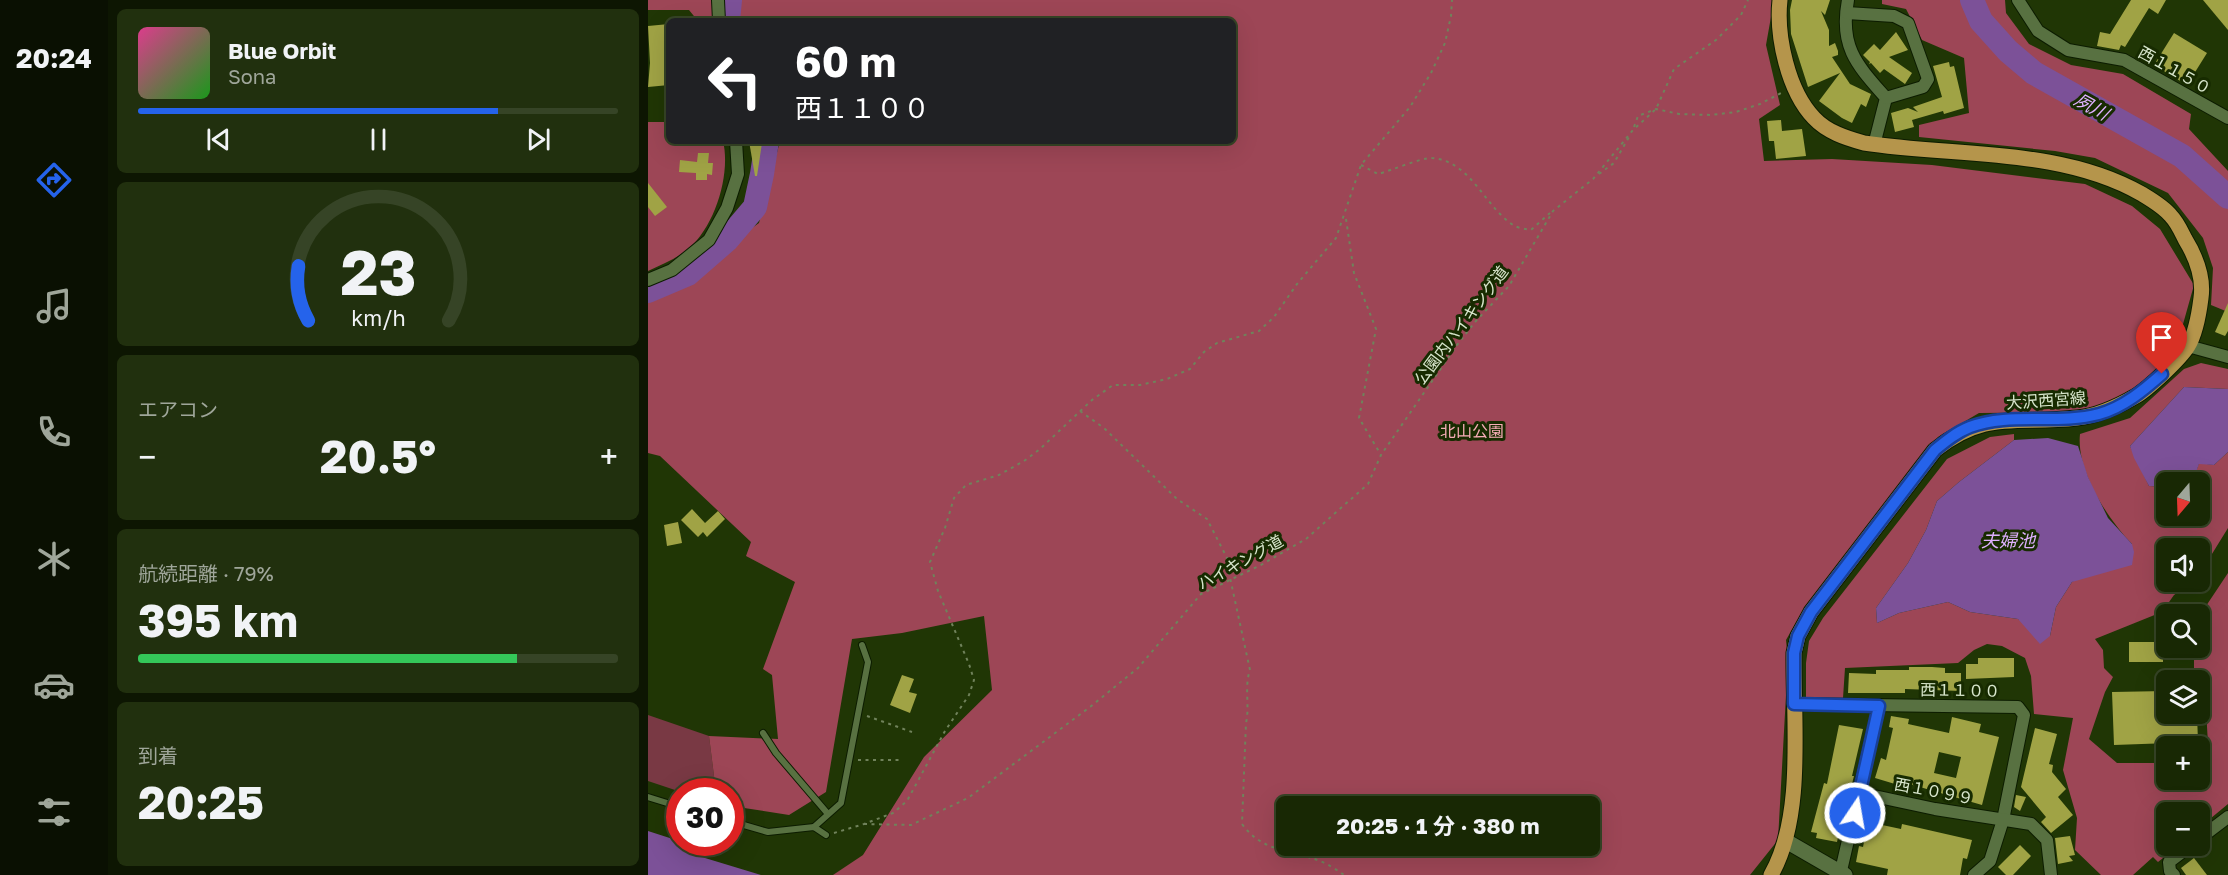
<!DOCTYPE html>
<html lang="ja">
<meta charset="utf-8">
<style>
body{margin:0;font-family:"Golos Text","Noto Sans JP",sans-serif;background:#21300e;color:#f1f3f6;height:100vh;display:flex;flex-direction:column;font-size:22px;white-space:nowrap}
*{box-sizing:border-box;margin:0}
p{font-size:20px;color:#9fa69a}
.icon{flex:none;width:33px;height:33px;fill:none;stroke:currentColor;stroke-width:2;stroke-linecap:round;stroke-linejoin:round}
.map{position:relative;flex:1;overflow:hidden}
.details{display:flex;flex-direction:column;gap:9px;padding:9px;background:#0d1602;width:540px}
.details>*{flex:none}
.hud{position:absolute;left:18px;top:18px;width:570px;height:126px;border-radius:9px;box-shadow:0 6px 24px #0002,0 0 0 2px #364426;background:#202124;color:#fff;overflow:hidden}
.needle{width:39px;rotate:199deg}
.tools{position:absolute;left:1508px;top:472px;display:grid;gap:12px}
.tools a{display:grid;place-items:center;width:54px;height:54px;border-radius:9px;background:#182804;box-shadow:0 6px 24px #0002,0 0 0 2px #364426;font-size:30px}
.speed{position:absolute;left:18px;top:778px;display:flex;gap:12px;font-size:30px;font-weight:700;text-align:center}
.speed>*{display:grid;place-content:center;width:78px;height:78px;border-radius:50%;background:#182804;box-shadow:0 6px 24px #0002,0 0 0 2px #364426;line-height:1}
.speed .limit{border:9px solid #d22;background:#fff;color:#111}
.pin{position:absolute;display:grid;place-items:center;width:51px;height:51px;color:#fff;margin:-62px -26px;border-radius:50% 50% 50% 0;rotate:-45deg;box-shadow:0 0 6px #0007}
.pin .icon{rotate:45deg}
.me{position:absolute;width:66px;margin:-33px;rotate:12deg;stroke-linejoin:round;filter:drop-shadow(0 0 4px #0008)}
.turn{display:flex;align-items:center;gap:21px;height:126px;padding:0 30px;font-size:27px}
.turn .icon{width:78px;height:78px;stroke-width:2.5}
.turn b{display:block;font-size:42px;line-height:51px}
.big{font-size:45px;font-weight:700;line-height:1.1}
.details .widget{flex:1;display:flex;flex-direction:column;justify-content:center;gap:9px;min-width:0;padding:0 21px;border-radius:9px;background:#21300e}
.details .dial{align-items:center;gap:0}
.dial svg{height:156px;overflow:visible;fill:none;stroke:#364426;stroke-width:7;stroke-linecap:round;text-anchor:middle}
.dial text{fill:#f1f3f6;stroke:none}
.song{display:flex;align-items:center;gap:18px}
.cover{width:72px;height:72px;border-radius:9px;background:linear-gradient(135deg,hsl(330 70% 55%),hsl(120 70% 35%))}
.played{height:6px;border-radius:3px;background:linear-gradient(90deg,#2563eb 75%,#364426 75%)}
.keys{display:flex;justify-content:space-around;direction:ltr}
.heat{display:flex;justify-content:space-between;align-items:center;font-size:33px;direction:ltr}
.charge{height:9px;border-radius:4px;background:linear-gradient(90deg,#34c759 79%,#364426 0)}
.trip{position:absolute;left:628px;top:796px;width:324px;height:60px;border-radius:9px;background:#182804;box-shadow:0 6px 24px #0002,0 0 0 2px #364426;font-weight:700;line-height:60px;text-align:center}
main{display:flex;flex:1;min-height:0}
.dock{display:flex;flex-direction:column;width:108px;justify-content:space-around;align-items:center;background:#0a1002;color:#9fa69a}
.dock .icon{width:42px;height:42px}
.dock .on{color:#2563eb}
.dock b{font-size:27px;color:#f1f3f6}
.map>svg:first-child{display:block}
.green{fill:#793944}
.forest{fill:#9d4656;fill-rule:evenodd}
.water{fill:#7c5198}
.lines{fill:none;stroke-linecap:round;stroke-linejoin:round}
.river{stroke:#7c5198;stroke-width:24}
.building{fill:#a0a345;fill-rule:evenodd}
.service-casing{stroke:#0c1c00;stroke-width:8}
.minor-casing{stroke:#0c1c00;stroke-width:14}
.tertiary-casing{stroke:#0c1c00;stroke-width:17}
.primary-casing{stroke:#0c1c00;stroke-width:17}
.path{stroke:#70825b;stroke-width:2;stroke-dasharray:3 4.5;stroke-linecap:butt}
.service{stroke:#587141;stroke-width:6}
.minor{stroke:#587141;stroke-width:12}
.tertiary{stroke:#587141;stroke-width:15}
.primary{stroke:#b5954b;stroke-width:15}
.route-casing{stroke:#184099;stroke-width:15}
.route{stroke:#2563eb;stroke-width:10}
.labels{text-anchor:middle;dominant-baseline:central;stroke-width:6;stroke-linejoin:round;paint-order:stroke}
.street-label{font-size:16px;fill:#d8e6cc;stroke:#172b00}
.park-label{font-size:16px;fill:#f7acb6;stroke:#172b00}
.water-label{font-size:18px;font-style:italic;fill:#deb0fe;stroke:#172b00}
</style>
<main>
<nav class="dock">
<b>20:24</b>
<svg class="icon on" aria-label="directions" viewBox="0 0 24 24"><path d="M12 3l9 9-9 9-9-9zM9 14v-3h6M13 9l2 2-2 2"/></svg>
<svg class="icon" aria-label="music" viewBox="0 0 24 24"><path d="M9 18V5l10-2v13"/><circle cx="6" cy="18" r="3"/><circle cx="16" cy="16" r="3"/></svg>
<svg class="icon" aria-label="phone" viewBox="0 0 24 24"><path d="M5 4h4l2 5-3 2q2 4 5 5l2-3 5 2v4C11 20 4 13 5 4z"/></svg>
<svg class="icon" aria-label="climate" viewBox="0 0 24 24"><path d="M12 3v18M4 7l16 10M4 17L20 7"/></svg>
<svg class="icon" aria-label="car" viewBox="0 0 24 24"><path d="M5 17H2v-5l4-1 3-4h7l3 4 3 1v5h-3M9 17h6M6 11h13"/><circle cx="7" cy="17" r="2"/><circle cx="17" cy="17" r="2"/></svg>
<svg class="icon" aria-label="filters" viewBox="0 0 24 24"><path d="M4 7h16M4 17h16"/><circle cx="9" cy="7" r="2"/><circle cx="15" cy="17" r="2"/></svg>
</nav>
<section class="details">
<div class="widget">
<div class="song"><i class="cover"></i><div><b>Blue Orbit</b><p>Sona</p></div></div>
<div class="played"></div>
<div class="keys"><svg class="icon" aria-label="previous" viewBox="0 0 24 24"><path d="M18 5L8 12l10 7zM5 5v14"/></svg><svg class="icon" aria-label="pause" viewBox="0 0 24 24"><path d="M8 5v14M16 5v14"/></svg><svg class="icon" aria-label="next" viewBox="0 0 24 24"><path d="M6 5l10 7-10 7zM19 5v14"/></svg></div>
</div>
<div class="widget dial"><svg viewBox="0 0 100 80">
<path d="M14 69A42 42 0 1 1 86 69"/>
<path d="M14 69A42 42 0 0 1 9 41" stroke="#2563eb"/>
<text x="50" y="56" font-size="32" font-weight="700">23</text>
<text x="50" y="72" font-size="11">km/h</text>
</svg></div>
<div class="widget"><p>エアコン</p>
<div class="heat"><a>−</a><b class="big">20.5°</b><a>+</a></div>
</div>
<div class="widget"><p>航続距離 · 79%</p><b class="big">395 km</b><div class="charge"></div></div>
<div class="widget"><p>到着</p><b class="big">20:25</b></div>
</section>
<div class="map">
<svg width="1580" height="875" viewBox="0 0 1580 875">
<rect width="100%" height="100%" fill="#203605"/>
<polygon class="green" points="0,715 61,736 68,792 33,792 0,781"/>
<g class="forest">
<path d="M0,0h1126l-8,45 14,60 -21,14 5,42 68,-2 100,6 153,19 47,22 28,23 34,56 -16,57 -31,39 -39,22 -33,9 -96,1 -41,24 -133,170 -19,33 2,19 -10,181 -28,35h-917l30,-20 61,-98 68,-67 -8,-74 -82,17 -50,6 -26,153 -37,23 -58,-9 -1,-14h-14l-7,-56 69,3 -6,-64 -9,-6 32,-87 -49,-26 5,-14 -91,-86 -12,-3v-159l40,-21 71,-50 21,-82h453v-120h-535l-9,-11h-41zM639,807h303v39h-303z"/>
<polygon points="1234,0 1357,0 1358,13 1381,44 1423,65 1475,74 1543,114 1541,129 1580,171 1580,312 1563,305 1565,268 1555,238 1520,193 1447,158 1407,151 1271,137 1271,125 1321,113 1316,58 1274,40 1258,9 1234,4"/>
<path d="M0,122h21v19h54c8,33 -8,85 -34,107 -11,10 -28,17 -41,23z"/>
<path d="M1553,363l27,6v20l-44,-2 -54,59 19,40 17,1v29h33v-33h-7l7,-20 15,2 14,-13v76l-29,47v-26h-33v33h27l-19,13 -12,17 -67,27 8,11 1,18 9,9 -8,15 -16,47 28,24h49v17h33v-17l10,-1 -4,-71 -11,-15v-28h5l1,-33 28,-42v231l-29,24v-15h-33v33h12l-20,16 -5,-5 -20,18h-32l-26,-25 2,-32 -14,-48 10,-52 -39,-4 -3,-38 -6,-18 -23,-12 -15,-2 -13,6 -16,13 -113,5 -2,30 -37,2v-37l3,-22 14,-23 124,-159 43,-22 24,-3v6l-55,42 -22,19 -11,29 -18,33 -32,45 1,15 22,-10 49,-11 22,10 48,7 32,17 6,-29 16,-25 60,-38c-24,-25 -56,-73 -52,-110l50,-16 54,-49z"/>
</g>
<g class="water">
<polygon points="1536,387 1580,389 1580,452 1566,465 1551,464 1544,483 1518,483 1518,487 1501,486 1486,458 1482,446"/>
<polygon points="1400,438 1430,446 1440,477 1460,518 1484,544 1486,552 1484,565 1424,582 1408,607 1402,636 1392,644 1370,619 1322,612 1300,602 1251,613 1229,623 1228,608 1260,563 1278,530 1289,501 1311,482 1366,440"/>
<polygon points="0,831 31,841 57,858 113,875 0,875"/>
</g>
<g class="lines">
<g class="river">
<polyline points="1324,0 1333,21 1360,51 1386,73 1534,156 1580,197"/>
<polyline points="80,21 82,0"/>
<polyline points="0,291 40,274 79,240 107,207 114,174 119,141"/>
</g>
</g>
<g class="building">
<polygon points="1144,0 1182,0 1177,15 1173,11 1181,30 1181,46 1187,43 1190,51 1190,55 1184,57 1202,84 1223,94 1218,107 1213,104 1204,123 1194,118 1171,101 1192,73 1160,87 1143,34 1142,10"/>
<polygon points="1483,0 1518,0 1510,14 1501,8 1477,47 1473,45 1471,50 1449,46 1452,32 1462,34"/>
<polygon points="1555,0 1580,0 1580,30"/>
<polygon points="21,24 21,85 0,87 2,63 0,26"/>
<polygon points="1248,32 1260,50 1241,57 1264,73 1257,84 1236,69 1232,73 1223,63 1221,64 1222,62 1215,55 1226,44 1232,50"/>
<polygon points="1526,33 1559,53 1539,85 1506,65"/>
<polygon points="1301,62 1302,67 1306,66 1316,108 1296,114 1295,111 1264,120 1266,127 1247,132 1243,113 1260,108 1270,112 1265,107 1294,97 1285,66"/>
<polygon points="1133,120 1134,131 1154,129 1158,156 1128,159 1126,141 1121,141 1119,121"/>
<polygon points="101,141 114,143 109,176 107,176"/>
<polygon points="50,153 61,153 60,163 65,163 64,175 59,174 59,180 48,180 48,173 31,172 32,160 49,162"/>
<polygon points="0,183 19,207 7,216 0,207"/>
<polygon points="1580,303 1580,331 1577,336 1567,332"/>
<polygon points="44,509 57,523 70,511 77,519 59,537 55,532 50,537 33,520"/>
<polygon points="30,522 34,543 19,546 16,525"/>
<rect x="1481" y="642" width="34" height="20"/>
<polygon points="1330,658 1366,658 1366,677 1318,679 1318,664 1330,664"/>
<polygon points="1261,667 1284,667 1297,668 1297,673 1313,673 1313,691 1257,689 1257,693 1200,693 1201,673 1228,674 1228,670 1261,670"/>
<polygon points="254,675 266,679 261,692 269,694 262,713 242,705"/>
<polygon points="1518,691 1518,714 1549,714 1550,742 1466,745 1464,692"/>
<path d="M1243,716l18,3 -1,5 41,9 3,-16 29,7 -2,8 20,5 -17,68 -76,-22 -1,4 -30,-9 6,-20 5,2 7,-32 -4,-1zM1291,752l22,5 -5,21 -22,-5z"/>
<polygon points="1191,725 1215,729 1204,776 1206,776 1196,815 1195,814 1189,842 1168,838 1169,833 1163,832 1176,783 1179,784"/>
<polygon points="1387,728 1409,734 1401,764 1405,765 1404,772 1418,789 1410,797 1425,815 1403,833 1393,822 1398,817 1373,787"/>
<polygon points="1368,795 1378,797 1372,811 1366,807"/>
<polygon points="1220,822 1253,829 1254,824 1324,840 1319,859 1315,858 1312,875 1239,875 1240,869 1208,862 1211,846 1215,847"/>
<polygon points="1422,836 1427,855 1421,856 1425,861 1410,864 1407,838"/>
<polygon points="1372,845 1383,856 1365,875 1358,875 1350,867"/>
<polygon points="1546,858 1559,875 1538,875 1533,868"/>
</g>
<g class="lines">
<defs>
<g id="service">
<polyline points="115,733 128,753 180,814"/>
<polyline points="0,797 32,807"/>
<polyline points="82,821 120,832 166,827 178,835"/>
<polyline points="166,827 193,803 220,662 214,645"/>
</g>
<g id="minor">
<polyline points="70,0 71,21"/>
<path d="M1200,0c-9,47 9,65 38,98l-12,47"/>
<polyline points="1370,0 1390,31 1420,50 1476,60 1580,118"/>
<polyline points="1199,13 1246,16 1260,23 1280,79 1275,87 1238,98"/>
<polyline points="0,280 24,270 61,240 79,208 90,174 88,141"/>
<polyline points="1540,346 1580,357"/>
<polyline points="1146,704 1370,707 1376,715 1355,820 1342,861 1326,875"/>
<polyline points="1212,793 1287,809 1383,824 1399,840 1403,875"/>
<polyline points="1551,839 1580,817"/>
<polyline points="1192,875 1231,706"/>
<polyline points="1526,875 1522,871 1521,862 1542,846"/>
</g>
<polyline id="tertiary" points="1138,841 1197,875"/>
<path id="primary" d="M1123,875c34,-59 22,-155 23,-222l4,-17 13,-24 124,-162c51,-41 83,-25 142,-32 21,-2 40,-11 59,-22 12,-7 44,-37 52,-50 8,-13 11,-32 13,-48 3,-21 -5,-41 -16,-59 -4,-8 -8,-17 -14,-23 -7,-9 -19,-16 -29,-22 -82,-47 -187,-37 -278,-51 -18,-5 -37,-11 -50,-25 -26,-27 -38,-82 -34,-118"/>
</defs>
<use href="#service" class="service-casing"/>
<use href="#minor" class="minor-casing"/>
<use href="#tertiary" class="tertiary-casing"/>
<use href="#primary" class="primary-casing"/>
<g class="path">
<polyline points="986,127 990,116 1008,109 1031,114 1063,115 1088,112 1112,104 1135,92"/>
<path d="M713,165l17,9c12,-3 45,-17 54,-16 39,3 52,48 81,67 5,3 12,4 18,5l19,-17"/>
<polyline points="951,174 966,163 981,137"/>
<polyline points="698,219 706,273 728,329 711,418 733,455"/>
<path d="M432,411l24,17 73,71 30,20 20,39 2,15 21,97c-6,17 0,36 -4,53l-4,101c20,28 49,26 78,37 8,3 17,9 24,14"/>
<polyline points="219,716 264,732"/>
<polyline points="210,760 255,760"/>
<polyline points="216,824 263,825 320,798 442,707 490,668 553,594 613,565 658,539 720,484 733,455 809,345 827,322 861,286 905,211 945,179 985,130 1008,109 1026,69 1068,40 1093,15 1100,0"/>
<polyline points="186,833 216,824 245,813 259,801 297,731 321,695 326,680 321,664 290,591 282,562 297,528 306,498 318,485 351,475 376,461 392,449 444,400 465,385 492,385 519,379 542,369 556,352 569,343 611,331 626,317 649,284 688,238 713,165 762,107 783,73 797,43 803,16 804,0"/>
</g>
<use href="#service" class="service"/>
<use href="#minor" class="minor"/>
<use href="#tertiary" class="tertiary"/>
<use href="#primary" class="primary"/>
</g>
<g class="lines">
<defs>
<path id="route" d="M1207,813l24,-107 -85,-2v-51l4,-17 13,-24 124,-162c11,-9 22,-18 35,-23 39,-15 88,-2 129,-13 25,-7 45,-24 63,-40"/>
</defs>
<use href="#route" class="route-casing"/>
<use href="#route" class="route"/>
</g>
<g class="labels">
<g class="street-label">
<text transform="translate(1527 70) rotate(29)">西１１５０</text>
<text transform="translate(813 325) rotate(-53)">公園内ハイキング道</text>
<text transform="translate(1398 400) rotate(-4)">大沢西宮線</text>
<text transform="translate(592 562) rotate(-29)">ハイキング道</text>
<text transform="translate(1312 690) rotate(1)">西１１００</text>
<text transform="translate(1286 791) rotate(11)">西１０９９</text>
</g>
<g class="park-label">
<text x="824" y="431">北山公園</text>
</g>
<g class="water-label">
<text transform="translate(1444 106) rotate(29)">夙川</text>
<text x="1360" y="540">夫婦池</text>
</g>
</g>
</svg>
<div class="tools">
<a><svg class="needle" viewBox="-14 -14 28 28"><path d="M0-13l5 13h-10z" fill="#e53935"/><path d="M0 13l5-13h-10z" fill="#9fa69a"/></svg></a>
<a><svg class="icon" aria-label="sound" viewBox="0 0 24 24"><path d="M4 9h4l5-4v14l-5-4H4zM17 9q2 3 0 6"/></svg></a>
<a><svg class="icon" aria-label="search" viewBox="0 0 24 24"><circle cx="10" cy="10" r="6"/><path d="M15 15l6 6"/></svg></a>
<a><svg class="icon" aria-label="layers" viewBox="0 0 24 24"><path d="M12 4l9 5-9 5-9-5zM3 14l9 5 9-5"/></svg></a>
<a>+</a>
<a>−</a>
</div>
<div class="speed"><div class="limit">30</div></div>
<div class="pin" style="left:1514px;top:374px;background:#d93025"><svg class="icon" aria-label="arrive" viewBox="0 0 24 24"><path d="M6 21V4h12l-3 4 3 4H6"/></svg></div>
<svg class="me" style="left:1207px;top:813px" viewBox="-20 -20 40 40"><circle r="17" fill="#2563eb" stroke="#fff" stroke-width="3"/><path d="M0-11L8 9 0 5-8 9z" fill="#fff"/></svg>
<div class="trip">20:25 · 1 分 · 380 m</div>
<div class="hud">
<div class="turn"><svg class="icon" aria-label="left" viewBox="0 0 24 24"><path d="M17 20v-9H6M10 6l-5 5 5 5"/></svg><div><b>60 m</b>西１１００</div></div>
</div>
</div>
</main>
